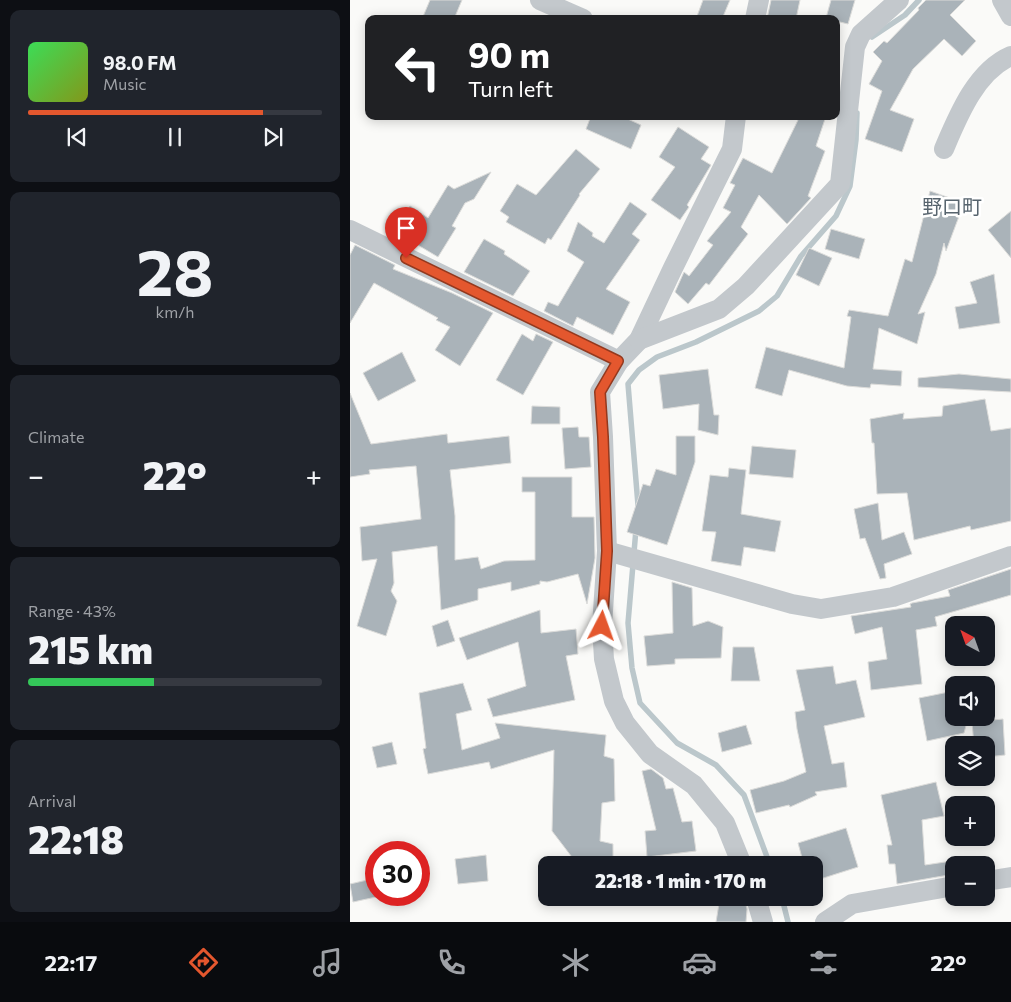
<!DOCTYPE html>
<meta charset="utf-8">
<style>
body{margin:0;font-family:Commissioner,"Noto Sans JP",sans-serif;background:#20242c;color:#f1f3f6;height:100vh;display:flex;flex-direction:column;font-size:19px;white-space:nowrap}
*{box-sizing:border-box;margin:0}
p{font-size:16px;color:#9ea1a6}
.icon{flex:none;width:28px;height:28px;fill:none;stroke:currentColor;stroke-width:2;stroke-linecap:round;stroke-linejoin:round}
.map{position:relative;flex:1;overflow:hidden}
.panel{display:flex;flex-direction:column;gap:10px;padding:10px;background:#0d0f14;width:350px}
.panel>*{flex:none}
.hud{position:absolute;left:15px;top:15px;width:475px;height:105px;border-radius:10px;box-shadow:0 2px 12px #0003;background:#202124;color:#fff;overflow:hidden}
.needle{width:32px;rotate:319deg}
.buttons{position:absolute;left:595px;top:616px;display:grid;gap:10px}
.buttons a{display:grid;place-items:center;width:50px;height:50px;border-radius:10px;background:#171b24;box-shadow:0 2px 12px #0003;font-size:25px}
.speed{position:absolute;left:15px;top:841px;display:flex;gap:10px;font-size:25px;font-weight:700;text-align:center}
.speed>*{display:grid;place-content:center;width:65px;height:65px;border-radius:50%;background:#171b24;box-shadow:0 2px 12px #0003;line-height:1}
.speed .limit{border:8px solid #d22;background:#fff;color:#111}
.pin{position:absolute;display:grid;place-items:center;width:42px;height:42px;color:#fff;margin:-51px -21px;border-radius:50% 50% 50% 0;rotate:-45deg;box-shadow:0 0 5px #0007}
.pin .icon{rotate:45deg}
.me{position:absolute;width:55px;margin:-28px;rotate:4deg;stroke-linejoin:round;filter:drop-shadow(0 0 4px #0008)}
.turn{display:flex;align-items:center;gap:18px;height:105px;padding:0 20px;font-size:22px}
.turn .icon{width:65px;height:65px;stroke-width:2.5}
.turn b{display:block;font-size:35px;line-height:42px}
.big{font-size:38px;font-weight:800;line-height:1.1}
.panel .tile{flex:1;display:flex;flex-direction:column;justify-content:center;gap:8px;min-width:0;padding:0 18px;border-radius:10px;background:#20242c}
.panel .dial{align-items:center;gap:0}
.dial b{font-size:65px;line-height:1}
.song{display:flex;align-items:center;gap:15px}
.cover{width:60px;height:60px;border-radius:8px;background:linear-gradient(135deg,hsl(130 70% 55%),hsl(70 70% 35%))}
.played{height:5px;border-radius:2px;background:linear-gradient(90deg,#e4572e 80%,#363941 80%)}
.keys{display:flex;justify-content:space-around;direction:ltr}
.heat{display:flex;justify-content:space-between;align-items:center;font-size:28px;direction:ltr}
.charge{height:8px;border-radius:4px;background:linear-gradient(90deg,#34c759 43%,#363941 0)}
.trip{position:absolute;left:188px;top:856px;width:285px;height:50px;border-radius:10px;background:#171b24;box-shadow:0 2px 12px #0003;font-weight:800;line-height:50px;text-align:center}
.tabs{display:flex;height:80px;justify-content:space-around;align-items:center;background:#090b0e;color:#9ea1a6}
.tabs .icon{width:35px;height:35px}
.tabs .active{color:#e4572e}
.tabs b{font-size:22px;color:#f1f3f6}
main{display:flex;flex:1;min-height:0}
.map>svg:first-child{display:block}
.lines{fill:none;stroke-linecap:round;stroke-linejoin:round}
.stream{stroke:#bbc7cb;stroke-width:5.5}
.building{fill:#aab3b9;stroke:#dcdcda}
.minor{stroke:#c3c8cc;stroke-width:20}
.route-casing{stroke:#94391e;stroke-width:12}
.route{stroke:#e4572e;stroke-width:9}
.labels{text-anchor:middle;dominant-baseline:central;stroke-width:5;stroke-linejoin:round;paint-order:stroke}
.quarter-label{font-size:20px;fill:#57646e;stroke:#fff}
</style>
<main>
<section class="panel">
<div class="tile">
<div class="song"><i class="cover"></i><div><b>98.0 FM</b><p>Music</p></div></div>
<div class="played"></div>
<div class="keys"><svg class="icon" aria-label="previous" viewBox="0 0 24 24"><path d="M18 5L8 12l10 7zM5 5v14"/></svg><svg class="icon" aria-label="pause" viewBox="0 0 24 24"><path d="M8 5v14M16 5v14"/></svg><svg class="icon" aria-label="next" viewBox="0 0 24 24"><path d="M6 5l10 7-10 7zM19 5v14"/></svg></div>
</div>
<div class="tile dial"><b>28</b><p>km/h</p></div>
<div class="tile"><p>Climate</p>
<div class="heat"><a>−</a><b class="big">22°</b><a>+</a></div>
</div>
<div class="tile"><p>Range · 43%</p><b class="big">215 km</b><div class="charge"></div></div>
<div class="tile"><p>Arrival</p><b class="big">22:18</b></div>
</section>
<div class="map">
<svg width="661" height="922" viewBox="0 0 661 922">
<rect width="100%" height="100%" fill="#fafaf8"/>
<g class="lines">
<g class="stream">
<polyline points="522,37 555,15 569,0"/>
<polyline points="288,505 278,384 289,370 307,357 346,342 409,311 427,296 451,256 486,216 500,186 506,140 507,113"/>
<polyline points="286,529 278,623 282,668 290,703 327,743 366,765 394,795 420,865"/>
<polyline points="432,898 438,922"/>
</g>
</g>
<g class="building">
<polygon points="80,0 112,0 104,19 72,19"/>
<polygon points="353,0 380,0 372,19 346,19"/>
<polygon points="421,0 450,0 446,19 417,19"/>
<polygon points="481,0 505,0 498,24 486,21 486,19 476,18"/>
<polygon points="576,0 615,0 600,15 626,41 612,56 594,39 563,69 540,110 564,119 552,152 515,139 532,91 519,84 532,61 523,52 534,41 537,43 569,10 568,8"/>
<polygon points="241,116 271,116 291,125 281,149 236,129"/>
<polygon points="450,116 476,116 466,146 475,151 458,196 461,198 437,224 409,195 391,227 398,234 359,285 356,283 338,304 325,292 334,272 339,276 363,245 357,241 381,212 373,208 385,185 380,183 393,158 422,173"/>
<polygon points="328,127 359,147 351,159 361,165 337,205 339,207 330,220 301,200 325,167 309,157"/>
<polygon points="226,149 250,169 229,194 230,195 201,240 198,238 195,244 156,222 159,217 150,211 167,184 186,195"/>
<polygon points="141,172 124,199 115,203 102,226 106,228 88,257 61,241 59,245 40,236 60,206 78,218 98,185 104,189"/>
<polygon points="580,191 614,203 596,251 594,243 586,274 568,314 575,312 567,344 529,328 523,369 552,371 551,386 521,384 520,388 497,386 439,370 432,396 405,388 416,347 494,368 501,317 497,316 499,310 538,316 555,259 562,262"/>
<polygon points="280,202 297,214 282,234 290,240 256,289 280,302 263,335 227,317 223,326 194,311 198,302 208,306 234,262 217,251 228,222 243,233 242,236 254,243"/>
<polygon points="661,211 661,258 638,230"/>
<polygon points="481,229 515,239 509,259 475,249"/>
<polygon points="134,239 155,251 154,254 180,271 163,296 114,272"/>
<polygon points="5,245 45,265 43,269 102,293 143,313 110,366 85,350 100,327 86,320 88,318 24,283 0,323 0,255"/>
<polygon points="459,248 482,258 469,286 446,275"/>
<polygon points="644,274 650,323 609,329 605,307 627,303 620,282"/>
<polygon points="172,334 183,341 186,334 203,342 173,395 146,380"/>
<polygon points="52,352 66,381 28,401 13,373"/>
<polygon points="358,369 364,415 369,415 368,435 348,430 349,404 313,409 309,375"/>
<polygon points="609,374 661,379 661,392 568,387 568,378"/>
<polygon points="0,393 21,444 97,434 98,443 159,436 161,463 100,470 105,516 105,560 128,557 131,569 154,561 185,560 185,492 172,492 172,477 222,477 222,517 244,517 245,558 237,604 228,574 197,582 190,581 190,584 161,591 161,582 128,589 128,600 91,610 87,546 42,552 44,583 41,591 47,601 36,636 7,626 27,559 12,561 10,527 71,519 66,466 19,470 20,474 0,477"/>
<polygon points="635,399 641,431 661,428 661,521 621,530 620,526 564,540 557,493 527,494 524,443 522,443 520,419 554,413 553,419 592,416 593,406"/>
<polygon points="182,406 210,407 210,424 181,424"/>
<polygon points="228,427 229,437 239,437 241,467 215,469 212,428"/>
<polygon points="326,436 345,436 345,462 317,545 277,532 293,484 300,486 306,469 326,475"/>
<polygon points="402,446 446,450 443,478 399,474"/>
<polygon points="379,468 396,470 391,514 431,521 425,552 394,547 391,566 361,561 366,532 352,531 360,475 378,477"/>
<polygon points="528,503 532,540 554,532 562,554 534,564 536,578 530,579 515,538 510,539 504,509"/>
<polygon points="661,569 661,595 585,617 587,626 566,630 572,684 521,690 518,662 537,659 532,627 505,634 501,616 561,607 560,604 562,603 600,596 598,590"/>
<polygon points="322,582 342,588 343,626 358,621 373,627 371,658 325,659 325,664 297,666 294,636 323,633"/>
<polygon points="190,610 191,633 226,629 228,654 216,656 225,700 143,717 137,699 176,686 168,642 117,660 109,638"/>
<polygon points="98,620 105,641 87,647 82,626"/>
<polygon points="383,647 404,647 410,681 381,681"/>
<polygon points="483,666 486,684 506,680 515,717 474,726 482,764 494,762 497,787 465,792 467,795 440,807 439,805 406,813 400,790 434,781 456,772 447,729 445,712 455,710 446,670"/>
<polygon points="113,683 122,710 106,714 112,750 150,738 145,723 256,735 254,756 264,759 265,801 252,803 250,841 263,844 263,865 228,865 202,831 204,750 141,769 139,762 78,774 73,749 76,748 69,693"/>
<polygon points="604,691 604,718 618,718 614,733 577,741 569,698"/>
<polygon points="653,719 655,755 636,757 636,745 624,745 622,722"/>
<polygon points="396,725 402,744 372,752 368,733"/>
<polygon points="42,742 47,764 27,768 22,747"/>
<polygon points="301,769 313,778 316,789 323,788 332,822 342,821 346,851 297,857 295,831 306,830 292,771"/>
<polygon points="586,782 594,816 572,820 575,865 602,861 604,874 547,884 545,864 539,864 537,845 542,845 531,795"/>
<polygon points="496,828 508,867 464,881 464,865 454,865 448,843"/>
<polygon points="136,855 138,881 108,884 105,859"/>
<polygon points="26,878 26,897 3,902 0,884"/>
<polygon points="370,898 394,898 397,909 396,922 366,922"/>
</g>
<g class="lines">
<g class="minor">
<polyline points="190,0 233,19"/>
<polyline points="652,0 661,16"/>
<polyline points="405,19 409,0"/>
<polyline points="386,116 382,149 323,268 289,340 269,361 250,392 253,437 257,551 252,626 254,659 264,701 275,723 300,754 344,785 375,823 392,865"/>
<path d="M594,149c14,-33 32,-78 67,-93"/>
<polyline points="0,230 269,361"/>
<polyline points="289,340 369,309 396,286 490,184 505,47 511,34 549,0"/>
<polyline points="257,551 442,604 471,609 543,597 661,556"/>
<polyline points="636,881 661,877"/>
<polyline points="406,898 413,922"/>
<polyline points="475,922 502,904 604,886"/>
</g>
</g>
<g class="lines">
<defs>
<polyline id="route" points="56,258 268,361 250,392 253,437 257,551 252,626"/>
</defs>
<use href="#route" class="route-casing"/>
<use href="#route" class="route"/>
</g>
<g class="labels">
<g class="quarter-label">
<text x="602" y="206">野口町</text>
</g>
</g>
</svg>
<div class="buttons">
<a><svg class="needle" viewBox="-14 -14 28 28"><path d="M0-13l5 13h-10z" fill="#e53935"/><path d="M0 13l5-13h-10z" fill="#9ea1a6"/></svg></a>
<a><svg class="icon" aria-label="sound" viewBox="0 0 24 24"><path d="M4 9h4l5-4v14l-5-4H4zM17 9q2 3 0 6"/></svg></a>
<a><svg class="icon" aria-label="layers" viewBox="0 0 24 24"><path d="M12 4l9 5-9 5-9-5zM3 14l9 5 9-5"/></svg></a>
<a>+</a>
<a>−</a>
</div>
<div class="speed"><div class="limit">30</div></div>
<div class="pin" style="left:56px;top:258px;background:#d93025"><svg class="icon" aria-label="arrive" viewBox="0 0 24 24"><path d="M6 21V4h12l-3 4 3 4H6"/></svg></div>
<svg class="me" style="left:252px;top:626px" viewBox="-20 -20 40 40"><path d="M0-17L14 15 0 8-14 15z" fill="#e4572e" stroke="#fff" stroke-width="4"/></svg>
<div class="trip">22:18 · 1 min · 170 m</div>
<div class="hud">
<div class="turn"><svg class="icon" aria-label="left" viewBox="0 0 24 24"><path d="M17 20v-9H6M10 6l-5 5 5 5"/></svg><div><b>90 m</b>Turn left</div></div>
</div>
</div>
</main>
<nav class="tabs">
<b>22:17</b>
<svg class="icon active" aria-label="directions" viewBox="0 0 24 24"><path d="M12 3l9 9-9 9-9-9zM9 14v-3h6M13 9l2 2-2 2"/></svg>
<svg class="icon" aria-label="music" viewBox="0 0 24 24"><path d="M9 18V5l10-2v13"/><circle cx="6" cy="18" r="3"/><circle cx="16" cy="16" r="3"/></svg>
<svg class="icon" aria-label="phone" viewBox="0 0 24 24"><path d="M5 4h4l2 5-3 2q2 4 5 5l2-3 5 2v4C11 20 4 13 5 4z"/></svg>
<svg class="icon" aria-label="climate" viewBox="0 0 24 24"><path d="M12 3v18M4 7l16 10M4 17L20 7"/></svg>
<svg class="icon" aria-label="car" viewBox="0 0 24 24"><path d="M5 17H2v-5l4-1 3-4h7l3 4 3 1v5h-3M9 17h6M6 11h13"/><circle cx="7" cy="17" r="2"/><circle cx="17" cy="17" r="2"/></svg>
<svg class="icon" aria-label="filters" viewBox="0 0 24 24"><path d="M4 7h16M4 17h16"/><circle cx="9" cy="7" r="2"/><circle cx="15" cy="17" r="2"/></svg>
<b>22°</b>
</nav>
